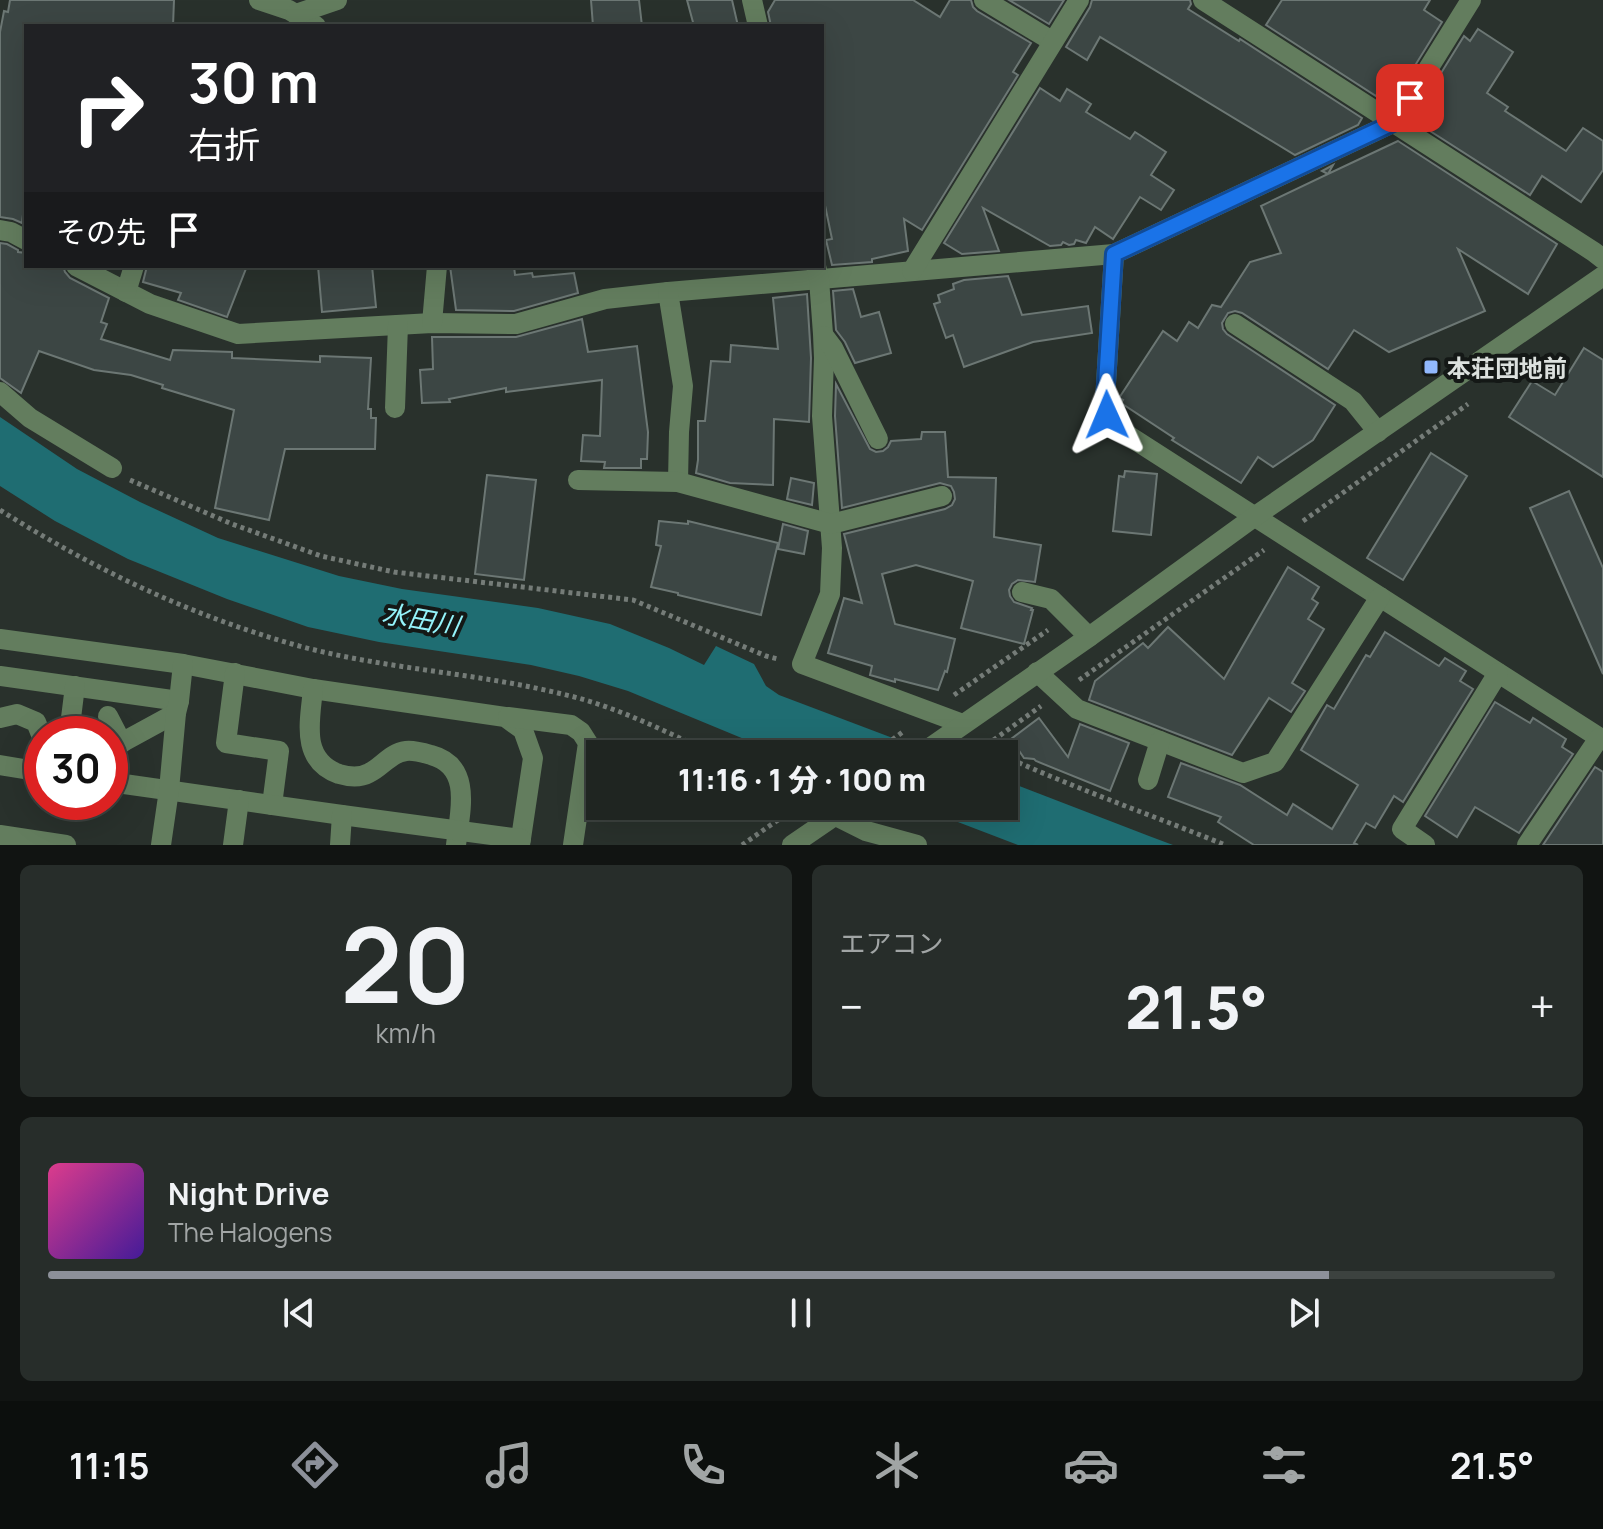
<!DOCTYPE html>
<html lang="ja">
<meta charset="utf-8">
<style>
body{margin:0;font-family:Manrope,"Noto Sans JP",sans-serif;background:#272d2a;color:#f1f3f6;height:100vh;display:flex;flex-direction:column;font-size:30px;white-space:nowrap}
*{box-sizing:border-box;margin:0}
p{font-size:26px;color:#a1a5a5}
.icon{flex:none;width:44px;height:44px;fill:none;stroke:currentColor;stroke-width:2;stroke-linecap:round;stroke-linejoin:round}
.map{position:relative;height:845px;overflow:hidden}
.details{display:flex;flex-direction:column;gap:20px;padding:20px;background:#111412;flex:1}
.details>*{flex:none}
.guide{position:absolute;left:24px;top:24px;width:800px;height:244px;border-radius:0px;box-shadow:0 8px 32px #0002,0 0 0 2px #3c423f;background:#202124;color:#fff;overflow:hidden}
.speed{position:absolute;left:24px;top:716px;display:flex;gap:16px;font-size:40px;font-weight:700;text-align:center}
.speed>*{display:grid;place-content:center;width:104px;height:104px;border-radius:50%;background:#1f2521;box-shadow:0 8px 32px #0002,0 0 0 2px #3c423f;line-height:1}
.speed .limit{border:12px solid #d22;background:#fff;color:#111}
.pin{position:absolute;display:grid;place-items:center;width:68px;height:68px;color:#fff;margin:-34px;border-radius:16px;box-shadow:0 4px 12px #0006}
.me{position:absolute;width:88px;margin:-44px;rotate:359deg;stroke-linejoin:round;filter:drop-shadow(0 0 6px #0008)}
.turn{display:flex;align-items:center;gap:28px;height:168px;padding:0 32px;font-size:36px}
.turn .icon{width:104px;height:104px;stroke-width:2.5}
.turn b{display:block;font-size:56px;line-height:68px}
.then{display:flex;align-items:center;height:76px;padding:0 32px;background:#0003;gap:16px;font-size:30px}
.big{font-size:60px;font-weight:800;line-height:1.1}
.details .tile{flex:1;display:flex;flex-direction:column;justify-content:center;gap:12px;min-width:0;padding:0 28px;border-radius:12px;background:#272d2a}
.details .dial{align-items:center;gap:0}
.dial b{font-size:104px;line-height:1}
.song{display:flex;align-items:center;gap:24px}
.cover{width:96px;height:96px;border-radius:12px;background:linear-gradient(135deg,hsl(330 70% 55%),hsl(260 70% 35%))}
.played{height:8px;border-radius:4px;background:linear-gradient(90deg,#8c9099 85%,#3c423f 85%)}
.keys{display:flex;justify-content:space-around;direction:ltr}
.heat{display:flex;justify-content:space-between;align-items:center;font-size:44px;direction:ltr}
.details .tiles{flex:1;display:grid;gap:20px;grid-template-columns:1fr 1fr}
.tile:last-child{grid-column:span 2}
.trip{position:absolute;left:586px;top:740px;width:432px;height:80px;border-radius:0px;background:#1f2521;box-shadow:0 8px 32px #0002,0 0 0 2px #3c423f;font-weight:800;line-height:80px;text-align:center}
.tab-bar{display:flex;height:128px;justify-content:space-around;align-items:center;background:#0c0f0d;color:#a1a5a5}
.tab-bar .icon{width:56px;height:56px}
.tab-bar .current{color:#8c9099}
.tab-bar b{font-size:36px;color:#f1f3f6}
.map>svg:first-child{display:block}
.water{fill:#1f6d72}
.building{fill:#3c4644;stroke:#6c7774;stroke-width:2}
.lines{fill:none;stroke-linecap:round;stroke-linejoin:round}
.path{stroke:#757c78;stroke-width:5;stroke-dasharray:4 4;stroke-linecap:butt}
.minor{stroke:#637d5e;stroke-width:20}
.route-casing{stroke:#114b97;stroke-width:20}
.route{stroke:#1a73e8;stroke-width:14}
.poi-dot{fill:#91b8fd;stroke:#141816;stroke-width:3}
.labels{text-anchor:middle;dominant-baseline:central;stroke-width:8;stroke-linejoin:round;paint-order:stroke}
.poi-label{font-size:24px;font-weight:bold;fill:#dce1de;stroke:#141816;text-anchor:start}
.water-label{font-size:26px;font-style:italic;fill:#95f4fb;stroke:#141816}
</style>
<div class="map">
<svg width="1603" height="845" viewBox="0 0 1603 845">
<rect width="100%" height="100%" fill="#29312c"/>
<g class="water">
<polygon points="0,417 77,469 140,502 218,538 339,576 402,589 538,608 610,624 669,648 704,665 716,646 754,664 766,686 779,695 935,754 780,754 628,691 579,676 531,665 379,642 308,627 227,599 128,559 55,521 0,486"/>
<polygon points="1004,780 1149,836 1173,845 1018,845 916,806 1004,806"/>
</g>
<g class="building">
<polygon points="10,0 174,0 173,26 26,26 26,188 22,223 13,219 0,217 0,32 4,11 8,12"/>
<polygon points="591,0 639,0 642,26 593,26"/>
<polygon points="687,0 732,0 738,26 694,26"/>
<polygon points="775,0 913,0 940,17 950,0 971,0 973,7 977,11 1031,43 1013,72 1018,75 922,230 904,219 908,251 872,259 872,262 832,265 826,240 832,239 822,191 822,26 771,26 768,12"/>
<polygon points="1009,0 1064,0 1049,24"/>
<polygon points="1092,0 1190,0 1191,4 1188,9 1239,41 1240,39 1362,118 1358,125 1295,155 1100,37 1087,60 1066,47 1090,7"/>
<polygon points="1282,0 1430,0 1424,10 1442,22 1398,93 1383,84 1376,96 1266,25"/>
<polygon points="1478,29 1513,52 1487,93 1508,107 1505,111 1566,151 1583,128 1603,141 1603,170 1581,202 1542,176 1530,195 1416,122 1424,109 1420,107 1464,36 1470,41"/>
<polygon points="1040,88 1060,101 1067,89 1091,104 1086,112 1130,139 1135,132 1166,152 1151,175 1174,190 1161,210 1140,197 1113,239 1095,227 1086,243 1076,240 1074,244 1069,245 1063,242 1061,245 1050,246 983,208 999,251 962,254 944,243"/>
<polygon points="1398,141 1557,244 1528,294 1458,249 1485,311 1389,352 1354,330 1328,369 1242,313 1235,311 1228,313 1222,323 1223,329 1227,334 1335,405 1313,440 1273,467 1258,457 1241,483 1172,440 1174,438 1121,403 1123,400 1119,398 1163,331 1177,341 1189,322 1198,328 1212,305 1221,307 1250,262 1281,253 1261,206 1328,174 1322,171 1333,165 1328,174"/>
<polygon points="0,243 7,244 18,250 18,252 26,253 26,266 63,266 65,272 70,278 109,298 101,322 107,324 101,339 170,360 173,350 232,352 232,358 320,362 320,356 371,358 368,409 371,409 371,418 376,418 375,449 285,449 269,520 215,508 234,410 162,388 163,385 131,375 94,370 39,351 21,393 0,378"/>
<polygon points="147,266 247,266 227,317 178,300 181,293 143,282"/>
<polygon points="318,266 372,266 376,307 322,312"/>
<polygon points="450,266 514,266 515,275 532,273 533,277 574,273 578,293 514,311 456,310"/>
<polygon points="1008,276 1022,315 1088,306 1092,333 1033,342 964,367 953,335 946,338 934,304 940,302 938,295 954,289 953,284 964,280"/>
<polygon points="853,289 861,317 879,312 891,353 855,363 845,342 836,330 833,291"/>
<polygon points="807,294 811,358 809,422 774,419 773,485 730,483 696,473 698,460 698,421 705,421 711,361 730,362 731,345 778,349 773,298"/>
<polygon points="582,319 588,352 637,346 648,432 647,459 641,459 641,468 604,468 605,462 581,461 583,435 600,436 602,380 506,392 506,388 449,399 450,402 422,403 420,370 433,369 432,337 516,337"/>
<polygon points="1584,348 1603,360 1603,477 1509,417 1532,381 1555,395"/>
<polygon points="836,384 870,449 876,452 883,451 888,447 891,441 921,439 922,432 945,432 948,477 996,478 994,537 1041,545 1035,582 1018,580 1012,584 1009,590 1010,596 1014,602 1032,608 1031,610 1033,610 1024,644 961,628 973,581 916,565 882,574 895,624 955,639 947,672 945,671 938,690 895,679 895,682 870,675 872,666 828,653 844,598 862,603 844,534 945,509 952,505 955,499 954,492 951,486 940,483 842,508 835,416"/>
<polygon points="1431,453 1467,476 1403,580 1367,558"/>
<polygon points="1125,471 1157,474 1151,535 1113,531 1119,476 1124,477"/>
<polygon points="487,475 536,480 524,580 475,574"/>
<polygon points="791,478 814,483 812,505 787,499"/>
<polygon points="1569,491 1603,568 1603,674 1530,508"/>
<polygon points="659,521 688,524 688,521 778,543 761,615 678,595 678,593 651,587 661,546 656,545"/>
<polygon points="783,524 808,531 804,554 778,549"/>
<polygon points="1288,567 1319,587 1312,599 1318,603 1308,619 1324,629 1292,683 1305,691 1291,712 1269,698 1232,755 1089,700 1095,681 1143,643 1148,648 1168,627 1224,679"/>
<polygon points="1385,632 1439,666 1445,658 1466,671 1460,681 1473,689 1403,802 1394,796 1375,828 1366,823 1354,843 1358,845 1254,845 1218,822 1221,817 1168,797 1181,763 1240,785 1287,815 1293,804 1332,829 1358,785 1301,750 1327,705 1334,709 1366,655 1370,657"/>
<polygon points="1495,702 1530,723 1533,718 1566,739 1562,747 1573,754 1519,833 1475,807 1457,837 1425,816"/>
<polygon points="1039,718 1068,757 1080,724 1129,743 1110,791 1036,761 1034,759 1024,758 1011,739"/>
<polygon points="1595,767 1603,772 1603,845 1543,845"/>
</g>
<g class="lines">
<g class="path">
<polyline points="130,480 232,524 321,556 394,572 633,600 766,656 778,659"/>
<path d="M0,510c92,58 187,104 292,134 88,25 181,28 270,50 54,12 102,37 152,60"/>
<polyline points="1303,521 1468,404"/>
<polyline points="1079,680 1264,550"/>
<polyline points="954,695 1048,630"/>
<polyline points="985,747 1001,754"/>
<polyline points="873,754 904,731"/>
<polyline points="974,754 1041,706"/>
<path d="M1004,756c72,33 148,59 221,89"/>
<polyline points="742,845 798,806"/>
</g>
<g class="minor">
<polyline points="259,0 289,10 316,26"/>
<polyline points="752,0 758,26"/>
<polyline points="984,0 1052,41"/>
<polyline points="1203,0 1594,252 1603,259"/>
<polyline points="296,14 337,0"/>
<polyline points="0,230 11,232 26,240"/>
<polyline points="1114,254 1105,400 1107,415 1115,427 1603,740"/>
<polyline points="76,266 150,304 238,334 432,323 516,324 605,299 668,292 1114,254 1395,122 1471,0"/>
<polyline points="816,266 819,279 823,334 824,358 822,416 832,548 830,594 802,664 963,724"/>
<polyline points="912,271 1079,0"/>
<polyline points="126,292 134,266"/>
<polyline points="668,292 683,386 679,432 678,482"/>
<polyline points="432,323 437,266"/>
<polyline points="1235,324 1353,401 1378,432"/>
<polyline points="824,336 833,348 878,439"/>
<polyline points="0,392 30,418 112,468"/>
<polyline points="395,408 398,325"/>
<polyline points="578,480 678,482 831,524 942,496"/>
<polyline points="1022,592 1051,599 1089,637"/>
<polyline points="0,639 183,664 313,689 505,717 523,730 533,758 520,845"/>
<polyline points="1037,672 1077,709 1243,773 1275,762 1380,597"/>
<polyline points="235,673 226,743 279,751 272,805"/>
<polyline points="0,676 179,701"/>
<path d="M313,689c-3,32 -13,71 26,85 10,3 21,4 30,-1 13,-6 21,-20 37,-22 7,-1 18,2 25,4 42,11 29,57 25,90"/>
<polyline points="108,716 122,743"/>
<polyline points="508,717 571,725 581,732 588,743 573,845"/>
<polyline points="0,718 17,714 36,722 42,737"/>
<polyline points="69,734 75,686"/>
<polyline points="110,749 176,713"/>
<polyline points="921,754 1089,637 1254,517 1603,276"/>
<polyline points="0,765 42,772"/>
<polyline points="1148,780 1160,741"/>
<polyline points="110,782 342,815 521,839"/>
<polyline points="836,816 866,831 917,845"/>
<polyline points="0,835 66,845"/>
<polyline points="161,845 169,790 176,713 179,701 183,664"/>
<polyline points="233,845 239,800"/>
<polyline points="340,845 342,815"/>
<polyline points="792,845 849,806"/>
<polyline points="1425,845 1402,829 1498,673"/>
<polyline points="1527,845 1599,738"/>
</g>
</g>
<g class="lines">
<defs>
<polyline id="route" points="1107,415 1105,400 1114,254 1395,122 1410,98"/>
</defs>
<use href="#route" class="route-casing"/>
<use href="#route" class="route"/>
</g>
<rect class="poi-dot" x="1423" y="359" width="16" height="16" rx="4"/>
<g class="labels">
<g class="poi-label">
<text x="1447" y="367">本荘団地前</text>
</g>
<g class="water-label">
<text transform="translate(421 619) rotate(10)">水田川</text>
</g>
</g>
</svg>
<div class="speed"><div class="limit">30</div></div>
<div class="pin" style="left:1410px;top:98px;background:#d93025"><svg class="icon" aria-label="arrive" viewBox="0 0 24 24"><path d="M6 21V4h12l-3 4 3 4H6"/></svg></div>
<svg class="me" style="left:1107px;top:415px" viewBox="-20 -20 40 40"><path d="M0-17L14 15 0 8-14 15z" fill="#1a73e8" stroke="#fff" stroke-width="4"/></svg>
<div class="trip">11:16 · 1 分 · 100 m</div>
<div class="guide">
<div class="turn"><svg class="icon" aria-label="right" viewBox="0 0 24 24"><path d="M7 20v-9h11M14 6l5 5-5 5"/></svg><div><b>30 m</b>右折</div></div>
<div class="then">その先<svg class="icon" aria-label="arrive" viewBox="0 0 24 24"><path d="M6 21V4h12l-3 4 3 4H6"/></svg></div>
</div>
</div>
<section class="details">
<div class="tiles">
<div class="tile dial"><b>20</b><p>km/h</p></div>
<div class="tile"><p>エアコン</p>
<div class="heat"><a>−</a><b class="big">21.5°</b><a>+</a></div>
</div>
<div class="tile">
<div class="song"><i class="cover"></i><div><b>Night Drive</b><p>The Halogens</p></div></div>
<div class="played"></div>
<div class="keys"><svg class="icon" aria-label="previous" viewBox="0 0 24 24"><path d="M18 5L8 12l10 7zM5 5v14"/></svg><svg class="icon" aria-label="pause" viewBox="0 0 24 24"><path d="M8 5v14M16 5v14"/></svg><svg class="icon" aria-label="next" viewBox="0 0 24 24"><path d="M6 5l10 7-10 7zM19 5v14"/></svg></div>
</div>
</div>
</section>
<nav class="tab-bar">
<b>11:15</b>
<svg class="icon current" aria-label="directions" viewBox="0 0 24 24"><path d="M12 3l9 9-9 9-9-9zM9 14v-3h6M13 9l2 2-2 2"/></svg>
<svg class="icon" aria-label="music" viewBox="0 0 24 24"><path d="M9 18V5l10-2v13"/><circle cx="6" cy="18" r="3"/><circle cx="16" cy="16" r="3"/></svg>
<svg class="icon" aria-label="phone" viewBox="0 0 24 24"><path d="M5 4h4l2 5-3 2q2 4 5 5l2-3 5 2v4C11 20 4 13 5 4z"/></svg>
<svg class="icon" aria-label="climate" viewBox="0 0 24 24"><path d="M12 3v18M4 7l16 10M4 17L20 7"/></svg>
<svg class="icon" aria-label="car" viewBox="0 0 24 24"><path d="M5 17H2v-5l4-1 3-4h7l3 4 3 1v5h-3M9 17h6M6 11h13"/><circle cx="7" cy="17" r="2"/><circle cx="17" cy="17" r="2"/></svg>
<svg class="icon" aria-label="filters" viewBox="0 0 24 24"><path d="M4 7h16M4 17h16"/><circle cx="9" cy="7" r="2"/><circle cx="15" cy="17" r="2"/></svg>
<b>21.5°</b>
</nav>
